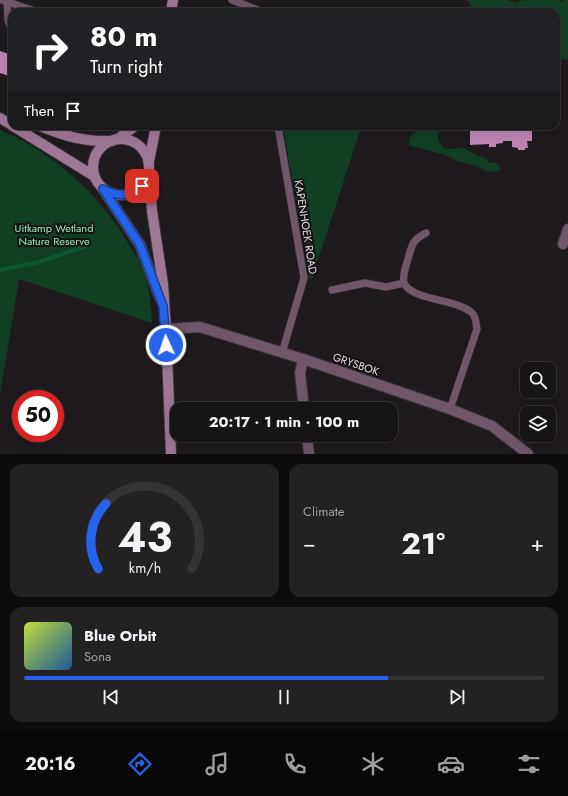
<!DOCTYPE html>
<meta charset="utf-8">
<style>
body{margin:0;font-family:Jost,sans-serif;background:#242123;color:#f1f3f6;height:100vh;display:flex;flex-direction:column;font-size:15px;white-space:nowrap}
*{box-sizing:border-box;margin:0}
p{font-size:13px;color:#9e9ea1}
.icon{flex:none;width:22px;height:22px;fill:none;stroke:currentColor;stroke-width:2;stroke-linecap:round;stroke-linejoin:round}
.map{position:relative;height:454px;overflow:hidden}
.details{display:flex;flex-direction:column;gap:10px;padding:10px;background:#0d0b0c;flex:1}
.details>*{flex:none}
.hud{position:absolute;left:8px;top:8px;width:552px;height:122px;border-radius:12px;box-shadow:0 4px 16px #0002,0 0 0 1px #363335;background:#202124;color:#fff;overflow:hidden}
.controls{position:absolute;left:520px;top:362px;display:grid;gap:8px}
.controls a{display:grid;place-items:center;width:36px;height:36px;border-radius:8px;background:#171416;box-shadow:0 4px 16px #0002,0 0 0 1px #363335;font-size:20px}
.speed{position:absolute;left:12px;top:390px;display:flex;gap:8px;font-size:20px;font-weight:700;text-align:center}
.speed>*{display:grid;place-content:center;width:52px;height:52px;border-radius:50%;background:#171416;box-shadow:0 4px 16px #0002,0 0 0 1px #363335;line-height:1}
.speed .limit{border:6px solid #d22;background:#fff;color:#111}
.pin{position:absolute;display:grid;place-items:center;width:34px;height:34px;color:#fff;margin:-17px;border-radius:8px;box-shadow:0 2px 6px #0006}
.me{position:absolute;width:44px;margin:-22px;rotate:357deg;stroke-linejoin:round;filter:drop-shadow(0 0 3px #0008)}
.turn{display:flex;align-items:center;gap:14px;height:84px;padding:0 16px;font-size:18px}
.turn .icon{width:52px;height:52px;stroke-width:2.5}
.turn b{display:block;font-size:28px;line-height:34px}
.then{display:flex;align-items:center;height:38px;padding:0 16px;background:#0003;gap:8px;font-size:15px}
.big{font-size:30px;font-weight:700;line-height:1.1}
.details .tile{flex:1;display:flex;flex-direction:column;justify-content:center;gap:6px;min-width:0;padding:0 14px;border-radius:12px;background:#242123}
.details .dial{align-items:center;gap:0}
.dial svg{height:104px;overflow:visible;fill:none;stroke:#363335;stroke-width:7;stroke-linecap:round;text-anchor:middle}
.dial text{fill:#f1f3f6;stroke:none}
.song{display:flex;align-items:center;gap:12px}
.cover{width:48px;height:48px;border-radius:6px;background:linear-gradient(135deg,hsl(70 70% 55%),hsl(210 70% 35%))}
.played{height:4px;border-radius:2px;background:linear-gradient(90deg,#2563eb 70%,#363335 70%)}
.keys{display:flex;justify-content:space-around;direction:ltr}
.heat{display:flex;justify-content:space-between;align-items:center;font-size:22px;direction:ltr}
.details .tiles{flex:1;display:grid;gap:10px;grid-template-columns:1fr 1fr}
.tile:last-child{grid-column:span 2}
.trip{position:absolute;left:170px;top:402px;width:228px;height:40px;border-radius:12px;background:#171416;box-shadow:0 4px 16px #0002,0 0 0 1px #363335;font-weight:700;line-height:40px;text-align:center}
.menu{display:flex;height:64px;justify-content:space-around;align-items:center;background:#090809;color:#9e9ea1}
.menu .icon{width:28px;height:28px}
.menu .on{color:#2563eb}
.menu b{font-size:18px;color:#f1f3f6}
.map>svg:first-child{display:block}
.green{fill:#103f24}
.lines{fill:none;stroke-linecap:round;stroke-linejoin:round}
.stream{stroke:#0c5831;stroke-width:4}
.building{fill:#c185b4}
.lane-casing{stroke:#3b363a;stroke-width:8}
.street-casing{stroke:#3b363a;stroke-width:12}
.secondary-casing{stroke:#3b363a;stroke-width:12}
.lane{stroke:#6f5669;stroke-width:7}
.street{stroke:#6f5669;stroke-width:10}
.secondary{stroke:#9e7795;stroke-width:10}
.route-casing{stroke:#184099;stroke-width:10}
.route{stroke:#2563eb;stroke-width:7}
.labels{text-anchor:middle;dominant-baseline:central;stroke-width:4;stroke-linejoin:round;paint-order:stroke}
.street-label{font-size:11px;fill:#e4e0e3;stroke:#161115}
.park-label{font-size:11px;fill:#8feeb0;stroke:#161115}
</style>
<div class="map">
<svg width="568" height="454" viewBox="0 0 568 454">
<rect width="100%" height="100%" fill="#1f1a1e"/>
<g class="green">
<polygon points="467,0 506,0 517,3 521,0 560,0 561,3 564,0 568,0 568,60 561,59 557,53 556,45 556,12 474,12"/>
<polygon points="283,126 355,126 361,128 312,278 309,277"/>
<path d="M420,126h21c-3,11 -6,12 3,22l5,1 15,-1 13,8 6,1 5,3v3h9l3,5 -1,3 -6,1 -6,-1 -13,-6 -14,-3 -18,-8 -31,-8 -2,-2v-6l9,-8z"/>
<path d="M0,130c54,22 103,68 131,118 4,6 8,12 11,18 7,18 9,37 10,57l-133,-44 -19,115z"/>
</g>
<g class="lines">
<polyline class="stream" points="0,270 39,262 89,245"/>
</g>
<g class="building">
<polygon points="0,51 12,55 12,77 0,73"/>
<polygon points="486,126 527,126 527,130 532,130 532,141 527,141 528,148 525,148 525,150 518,150 518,148 512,147 512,141 503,141 503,143 496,144 496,147 489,147 489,144 470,145 470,131 486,130"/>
</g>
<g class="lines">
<defs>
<g id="lane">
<polyline points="2,0 38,12"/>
<polyline points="232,0 263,12"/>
<polyline points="7,2 8,20 12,31"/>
<polyline points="278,126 304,278 282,353"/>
<path d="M426,233c-14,7 -14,12 -18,26 -2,7 -6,17 -4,24 8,18 56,16 69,31 3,4 3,10 4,15l-27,80"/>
<polyline points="332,290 365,283 386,287 404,283"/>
</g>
<g id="street">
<polyline points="563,244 568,229"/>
<polyline points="166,329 200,327 303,359 450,409 492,426 528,454"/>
<polyline points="303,359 300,373 304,409"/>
<polyline points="307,435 309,454"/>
</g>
<g id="secondary">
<polyline points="171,12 173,0"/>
<polyline points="0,118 12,125"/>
<polyline points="13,126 94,176"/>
<path d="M40,126c25,10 44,16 72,15"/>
<circle cx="121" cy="167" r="28"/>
<polyline points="118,139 135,126"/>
<polyline points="149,161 156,126"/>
<polyline points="149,173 152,211 163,284 166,329 171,454"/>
<polyline points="103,189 140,245 160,298"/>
</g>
</defs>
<use href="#lane" class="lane-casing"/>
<use href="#street" class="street-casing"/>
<use href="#secondary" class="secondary-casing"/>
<use href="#lane" class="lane"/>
<use href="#street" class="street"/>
<use href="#secondary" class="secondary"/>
</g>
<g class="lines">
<defs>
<path id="route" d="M142,186c-12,11 -25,11 -39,3l37,56 23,61 3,39"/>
</defs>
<use href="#route" class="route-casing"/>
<use href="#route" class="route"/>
</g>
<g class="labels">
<g class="street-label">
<text transform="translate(306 227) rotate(81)">KAPENHOEK ROAD</text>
<text transform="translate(356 364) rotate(19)">GRYSBOK</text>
</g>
<g class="park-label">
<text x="54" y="228">Uitkamp Wetland<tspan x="54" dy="13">Nature Reserve</tspan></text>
</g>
</g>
</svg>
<div class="controls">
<a><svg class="icon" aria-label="search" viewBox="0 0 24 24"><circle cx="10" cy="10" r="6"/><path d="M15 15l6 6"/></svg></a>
<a><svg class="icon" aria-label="layers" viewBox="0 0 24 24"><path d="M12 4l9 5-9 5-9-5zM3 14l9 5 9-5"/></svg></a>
</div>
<div class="speed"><div class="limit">50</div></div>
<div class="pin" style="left:142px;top:186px;background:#d93025"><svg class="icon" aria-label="arrive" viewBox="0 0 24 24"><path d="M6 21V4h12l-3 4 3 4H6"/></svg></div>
<svg class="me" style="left:166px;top:345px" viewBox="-20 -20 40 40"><circle r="17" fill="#2563eb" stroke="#fff" stroke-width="3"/><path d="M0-11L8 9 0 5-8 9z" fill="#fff"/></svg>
<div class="trip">20:17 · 1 min · 100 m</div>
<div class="hud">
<div class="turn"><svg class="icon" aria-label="right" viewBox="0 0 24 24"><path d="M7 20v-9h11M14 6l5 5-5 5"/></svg><div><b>80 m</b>Turn right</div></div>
<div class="then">Then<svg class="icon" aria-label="arrive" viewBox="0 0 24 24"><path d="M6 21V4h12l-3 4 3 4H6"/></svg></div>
</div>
</div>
<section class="details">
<div class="tiles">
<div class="tile dial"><svg viewBox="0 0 100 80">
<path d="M14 69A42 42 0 1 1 86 69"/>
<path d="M14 69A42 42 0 0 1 20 19" stroke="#2563eb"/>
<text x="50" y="56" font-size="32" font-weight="700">43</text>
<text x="50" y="72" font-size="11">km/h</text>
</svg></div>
<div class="tile"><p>Climate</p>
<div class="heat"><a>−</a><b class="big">21°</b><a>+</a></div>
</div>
<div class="tile">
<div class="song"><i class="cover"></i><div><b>Blue Orbit</b><p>Sona</p></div></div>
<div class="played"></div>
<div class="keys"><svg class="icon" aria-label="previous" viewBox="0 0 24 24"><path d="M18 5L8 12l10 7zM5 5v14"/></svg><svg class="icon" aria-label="pause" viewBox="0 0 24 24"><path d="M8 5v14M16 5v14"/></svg><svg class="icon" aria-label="next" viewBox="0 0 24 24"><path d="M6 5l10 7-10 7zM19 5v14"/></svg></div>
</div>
</div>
</section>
<nav class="menu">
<b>20:16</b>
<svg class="icon on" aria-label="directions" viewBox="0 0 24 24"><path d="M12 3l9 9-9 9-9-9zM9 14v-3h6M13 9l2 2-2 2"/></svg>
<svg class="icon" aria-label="music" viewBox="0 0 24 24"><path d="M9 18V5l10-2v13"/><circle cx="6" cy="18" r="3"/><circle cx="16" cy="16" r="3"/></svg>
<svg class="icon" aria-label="phone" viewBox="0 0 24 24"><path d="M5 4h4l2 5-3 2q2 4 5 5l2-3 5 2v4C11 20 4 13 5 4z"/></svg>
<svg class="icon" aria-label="climate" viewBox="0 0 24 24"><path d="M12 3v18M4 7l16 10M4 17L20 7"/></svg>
<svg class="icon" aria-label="car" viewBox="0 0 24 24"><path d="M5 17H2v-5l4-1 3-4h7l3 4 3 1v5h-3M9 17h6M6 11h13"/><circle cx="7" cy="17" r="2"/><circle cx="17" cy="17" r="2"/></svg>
<svg class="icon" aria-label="filters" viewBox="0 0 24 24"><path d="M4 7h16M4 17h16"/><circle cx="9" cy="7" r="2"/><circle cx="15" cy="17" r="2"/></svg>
</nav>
